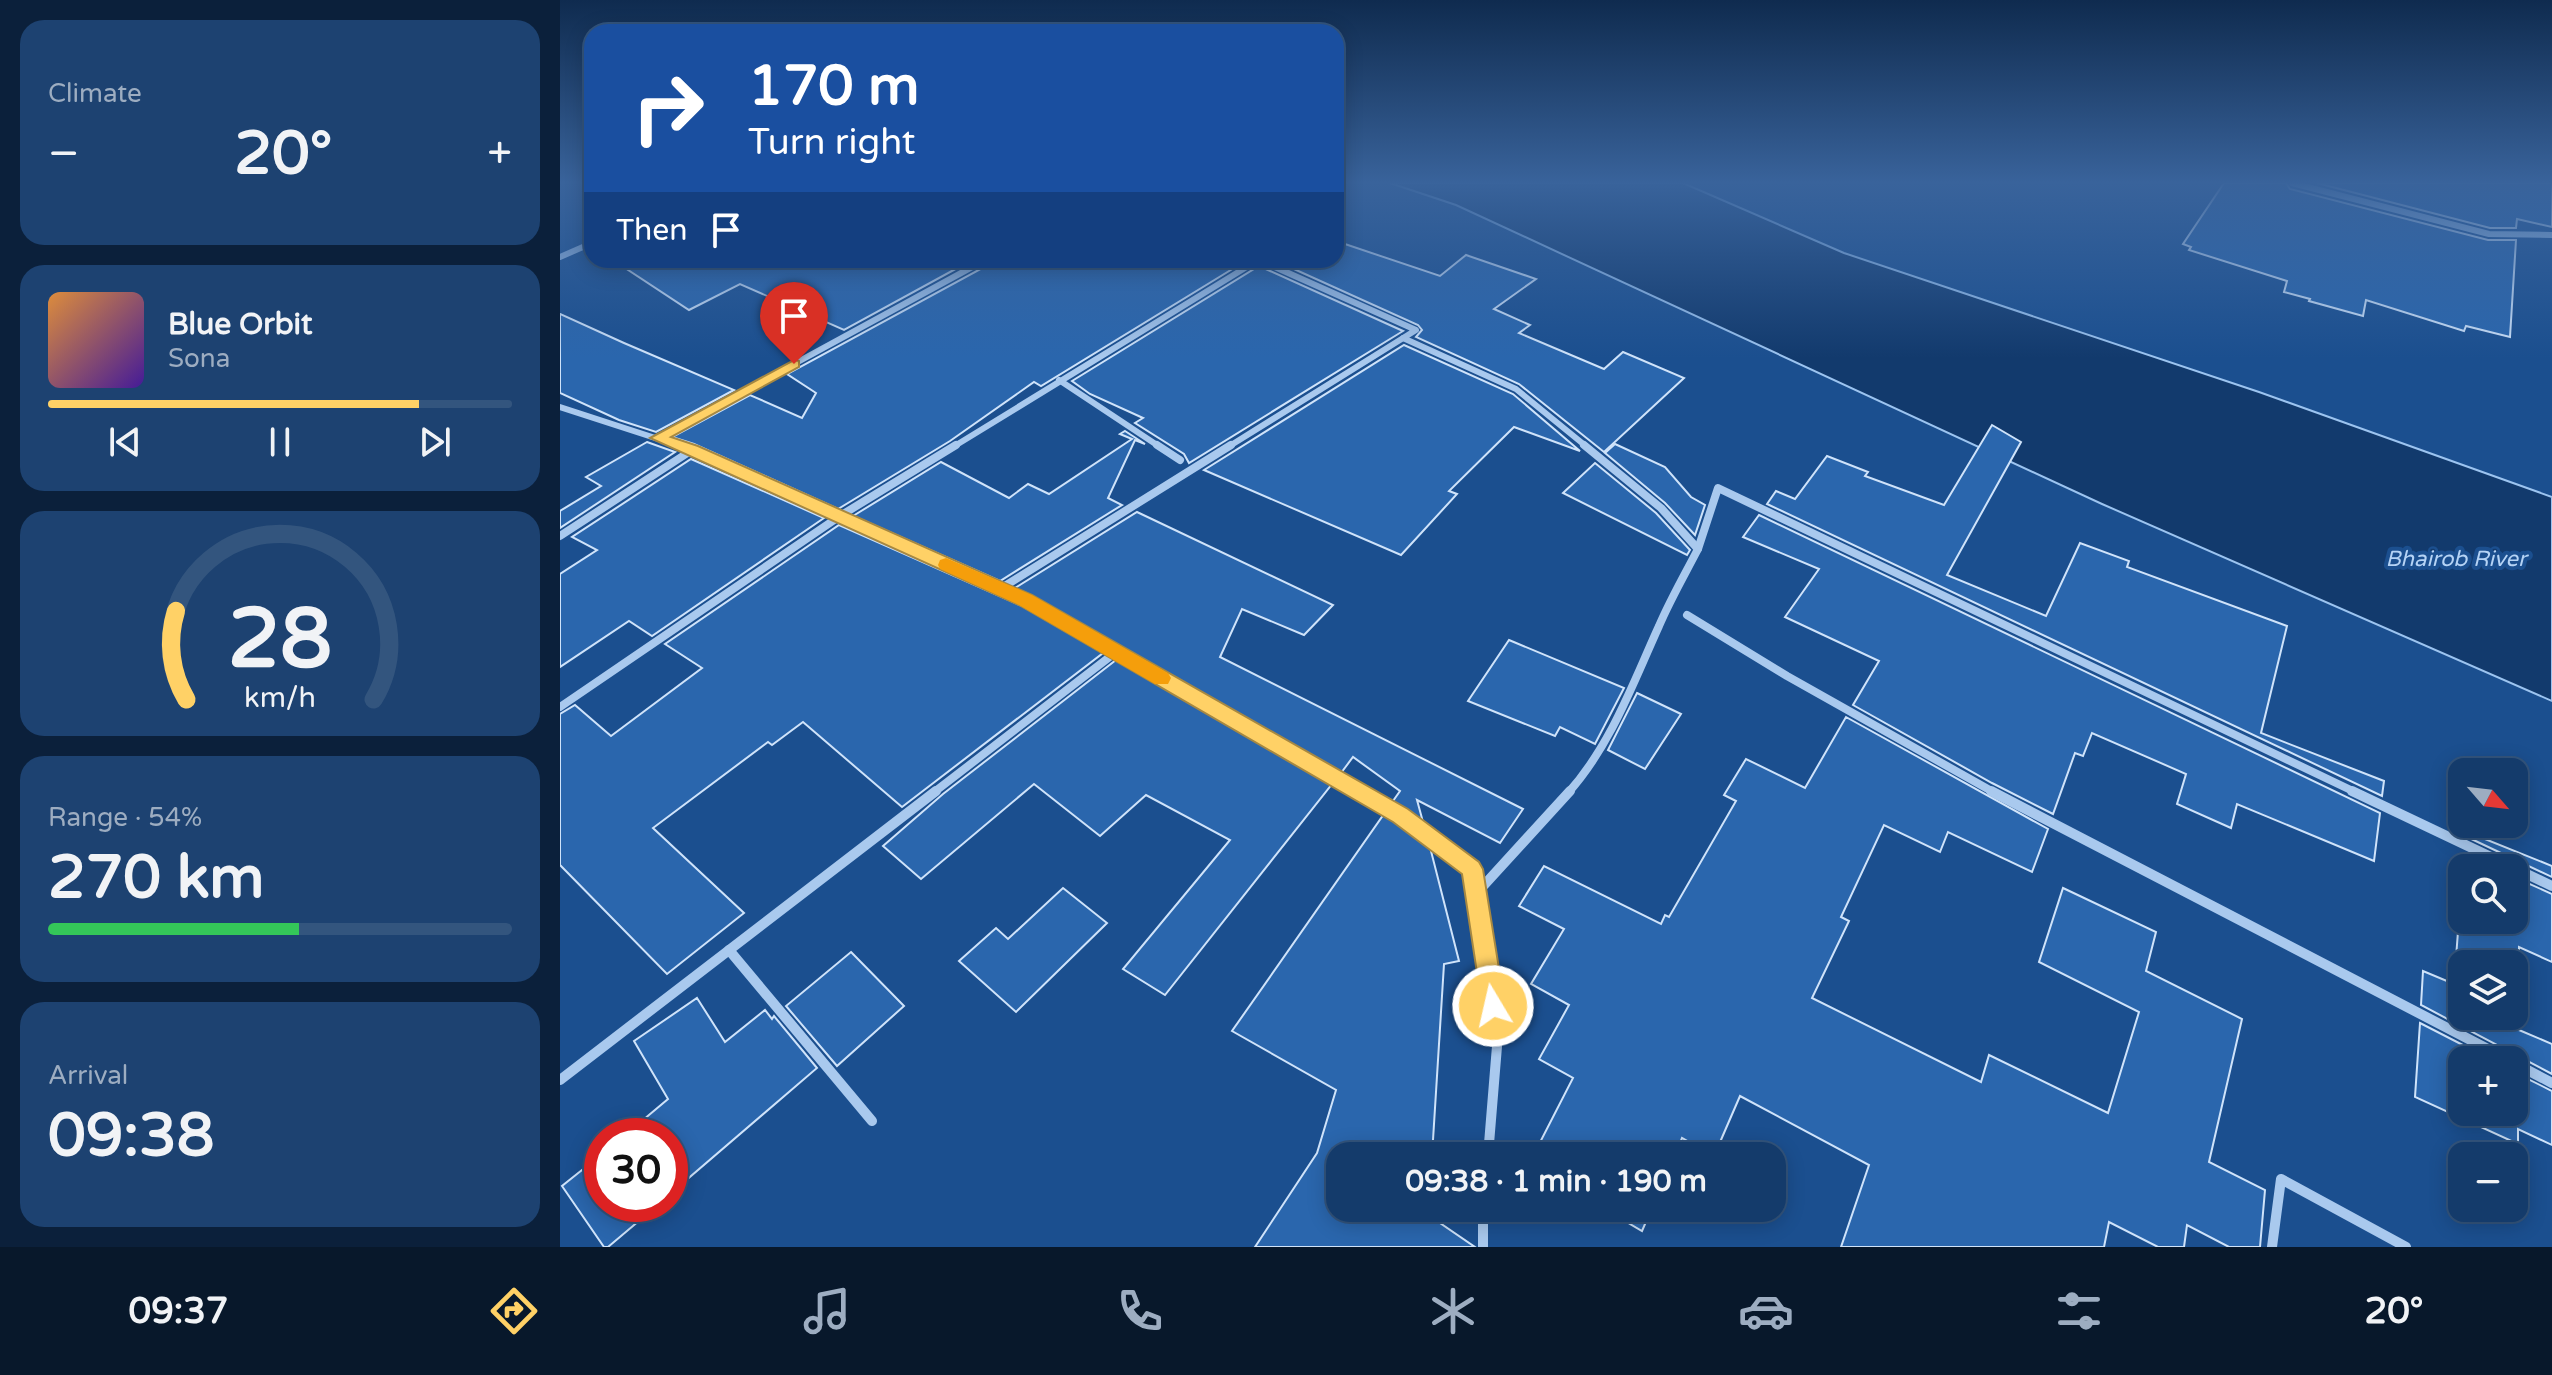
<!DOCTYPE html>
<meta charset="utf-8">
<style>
body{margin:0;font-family:"Varela Round",sans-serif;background:#1d4271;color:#f1f3f6;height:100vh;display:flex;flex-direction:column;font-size:30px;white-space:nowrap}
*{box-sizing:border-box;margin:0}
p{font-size:26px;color:#9dadc1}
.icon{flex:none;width:44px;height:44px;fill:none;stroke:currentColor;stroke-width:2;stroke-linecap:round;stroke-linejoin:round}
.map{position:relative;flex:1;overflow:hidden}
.drawer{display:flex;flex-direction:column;gap:20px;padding:20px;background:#0b203b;width:560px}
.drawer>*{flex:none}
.hud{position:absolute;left:24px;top:24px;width:760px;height:244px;border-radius:24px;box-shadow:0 4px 20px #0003,0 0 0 2px #33557e;background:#1a4fa0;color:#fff;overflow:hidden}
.needle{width:52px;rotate:118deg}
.buttons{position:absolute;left:1888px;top:758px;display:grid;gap:16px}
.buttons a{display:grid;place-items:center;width:80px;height:80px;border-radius:16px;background:#143b6b;box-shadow:0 4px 20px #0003,0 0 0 2px #33557e;font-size:40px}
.speed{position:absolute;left:24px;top:1118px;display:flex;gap:16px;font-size:40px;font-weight:700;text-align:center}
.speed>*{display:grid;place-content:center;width:104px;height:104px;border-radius:50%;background:#143b6b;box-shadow:0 4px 20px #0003,0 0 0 2px #33557e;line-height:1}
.speed .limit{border:12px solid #d22;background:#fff;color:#111}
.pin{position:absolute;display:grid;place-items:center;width:68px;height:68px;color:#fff;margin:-82px -34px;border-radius:50% 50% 50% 0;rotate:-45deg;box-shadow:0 0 8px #0007}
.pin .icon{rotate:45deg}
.me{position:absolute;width:88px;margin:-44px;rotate:351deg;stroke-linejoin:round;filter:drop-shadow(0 0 6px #0008)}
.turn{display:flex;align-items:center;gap:28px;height:168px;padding:0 32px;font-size:36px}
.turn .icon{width:104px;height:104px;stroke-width:2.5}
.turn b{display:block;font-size:56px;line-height:68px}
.then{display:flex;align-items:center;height:76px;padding:0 32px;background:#0003;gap:16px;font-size:30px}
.big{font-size:60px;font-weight:800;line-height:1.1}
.drawer .card{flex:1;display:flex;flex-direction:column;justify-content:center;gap:12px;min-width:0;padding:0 28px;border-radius:24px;background:#1d4271}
.drawer .dial{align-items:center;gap:0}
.dial svg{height:208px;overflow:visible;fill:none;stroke:#33557e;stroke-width:7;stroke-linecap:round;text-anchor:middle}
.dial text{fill:#f1f3f6;stroke:none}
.song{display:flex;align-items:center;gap:24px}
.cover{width:96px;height:96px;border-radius:12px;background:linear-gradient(135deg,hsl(30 70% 55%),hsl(260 70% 35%))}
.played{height:8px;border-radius:4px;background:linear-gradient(90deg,#ffd166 80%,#33557e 80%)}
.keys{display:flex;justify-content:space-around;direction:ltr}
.heat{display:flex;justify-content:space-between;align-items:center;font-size:44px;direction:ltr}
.charge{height:12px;border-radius:6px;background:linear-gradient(90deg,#34c759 54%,#33557e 0)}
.trip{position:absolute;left:766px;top:1142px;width:460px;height:80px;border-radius:24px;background:#143b6b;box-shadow:0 4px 20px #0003,0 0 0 2px #33557e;font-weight:800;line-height:80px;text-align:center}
.menu{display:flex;height:128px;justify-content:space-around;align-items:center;background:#08182b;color:#9dadc1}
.menu .icon{width:56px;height:56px}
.menu .active{color:#ffd166}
.menu b{font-size:36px;color:#f1f3f6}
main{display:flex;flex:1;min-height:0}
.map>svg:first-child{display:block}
.water{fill:#123a6d;stroke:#9cc4f0;stroke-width:2}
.building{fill:#2a66ad;stroke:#cfe3fa;stroke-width:2;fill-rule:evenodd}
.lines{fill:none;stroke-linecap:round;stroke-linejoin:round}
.minor-far2{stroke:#a9c9ee;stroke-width:6}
.minor-far1{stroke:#a9c9ee;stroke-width:8}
.minor{stroke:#a9c9ee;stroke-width:10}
.route{fill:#ffd166;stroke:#a68842;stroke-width:2}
.slow{fill:#f59e0b}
.labels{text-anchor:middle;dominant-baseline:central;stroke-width:8;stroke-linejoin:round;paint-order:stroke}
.water-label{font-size:22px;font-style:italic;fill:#b5d3f5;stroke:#1b4f8f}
</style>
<main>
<section class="drawer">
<div class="card"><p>Climate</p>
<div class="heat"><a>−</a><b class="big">20°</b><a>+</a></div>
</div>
<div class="card">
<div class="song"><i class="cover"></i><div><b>Blue Orbit</b><p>Sona</p></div></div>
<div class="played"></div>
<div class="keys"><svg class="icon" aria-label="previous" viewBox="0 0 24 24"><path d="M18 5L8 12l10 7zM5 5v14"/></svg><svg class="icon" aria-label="pause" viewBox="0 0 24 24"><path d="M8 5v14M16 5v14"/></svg><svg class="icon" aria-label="next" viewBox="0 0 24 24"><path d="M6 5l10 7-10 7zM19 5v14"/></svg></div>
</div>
<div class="card dial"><svg viewBox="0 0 100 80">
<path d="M14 69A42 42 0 1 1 86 69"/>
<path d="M14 69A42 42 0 0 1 10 35" stroke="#ffd166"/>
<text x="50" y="56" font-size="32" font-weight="700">28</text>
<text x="50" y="72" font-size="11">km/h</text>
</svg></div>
<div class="card"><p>Range · 54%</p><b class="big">270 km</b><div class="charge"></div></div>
<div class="card"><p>Arrival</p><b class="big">09:38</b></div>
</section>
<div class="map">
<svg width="1992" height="1247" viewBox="0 0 1992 1247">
<rect width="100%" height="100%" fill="#1b4f8f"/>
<polygon class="water" points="830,183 1123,183 1284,253 1699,392 1992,497 1992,701 1542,504 896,205"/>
<g class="building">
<polygon points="1664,183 1726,183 1730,189 1928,240 1956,240 1950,337 1906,326 1904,331 1806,300 1803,316 1749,301 1750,299 1724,292 1727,281 1629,250 1631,247 1623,244"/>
<polygon points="1757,183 1992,183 1992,227 1957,219 1956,228 1930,228"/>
<polygon points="776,241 880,276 906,255 976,279 934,309 970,325 959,333 1044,369 1063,352 1124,378 1044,452 959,384 856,337 862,330 858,325 714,260 776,260"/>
<polygon points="53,260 329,260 350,268 364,260 412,260 284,330 180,284 129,310"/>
<polygon points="431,260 687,260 481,386 474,382 390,441 278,509 134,444 112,437 190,395 242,418 256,393 227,374 428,265"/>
<polygon points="699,266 843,331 629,463 624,454 575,423 583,418 530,394 512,381"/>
<polygon points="0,314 64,343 174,390 96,432 59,420 0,393"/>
<polygon points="844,345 953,394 1020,451 954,427 889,491 897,494 841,555 644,470"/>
<polygon points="1432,425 1461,442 1387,575 1486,616 1520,543 1569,561 1567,567 1727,626 1701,733 1824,781 1822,796 1207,504 1216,491 1235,499 1267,456 1308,472 1305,476 1384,505"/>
<polygon points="565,431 585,444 575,440 548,498 562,505 440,581 293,516 381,462 449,498 468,484 489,494 572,439 560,434"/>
<polygon points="87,442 115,452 0,528 0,511 41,486 26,477"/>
<polygon points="1055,444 1105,467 1131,497 1145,505 1135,535 1105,503 1045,453"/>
<polygon points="131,459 264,518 92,636 69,621 0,667 0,574 37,550 12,537"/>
<polygon points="1035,463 1096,513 1130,550 1127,555 1003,493"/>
<polygon points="577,512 773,605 744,635 682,609 660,657 963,809 940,843 857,800 863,822 833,801 840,791 793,757 781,773 455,588"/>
<polygon points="1199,515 1820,813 1814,861 1677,804 1671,828 1617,804 1626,774 1532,733 1523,756 1515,753 1493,814 1432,783 1293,705 1319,661 1225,617 1259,569 1183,537"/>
<polygon points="279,525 462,606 543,653 342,807 243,722 212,745 208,742 93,828 184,913 107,974 0,865 0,714 15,705 51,736 142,668 105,644"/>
<polygon points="949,640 1064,688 1035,744 1000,727 995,736 908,701"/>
<polygon points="556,660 772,784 605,995 563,969 670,840 586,795 540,836 474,784 361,879 323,846 383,794"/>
<polygon points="1077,693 1121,714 1085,769 1048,750"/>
<polygon points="1286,717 1488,829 1472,872 1388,832 1380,852 1324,825 1281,917 1289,921 1252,998 1421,1082 1429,1055 1548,1113 1579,1012 1479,962 1503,888 1596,932 1586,971 1682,1019 1649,1162 1705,1190 1700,1247 1669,1247 1627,1225 1624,1247 1598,1247 1549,1222 1544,1247 1281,1247 1309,1165 1180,1096 1154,1156 1122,1138 1115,1156 973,1156 1013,1078 979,1059 1009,1005 971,984 1004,929 959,906 984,866 1101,924 1105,915 1109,917 1176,801 1164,795 1186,759 1245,788"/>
<polygon points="824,814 870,847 899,961 884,964 872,1156 778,1156 780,1208 858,1208 915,1247 695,1247 757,1153 776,1090 672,1031"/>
<polygon points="1905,831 1992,866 1992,877 1905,836"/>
<path d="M1954,877l38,17v68l-33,-15v83l33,14v30l-131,-69 2,-34 31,13 8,-105v41h52zM1902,964h52v52h-52z"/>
<polygon points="503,888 547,923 456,1012 399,961 436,928 448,939"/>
<polygon points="291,952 344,1006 277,1066 226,1006"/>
<polygon points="137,998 165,1042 205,1010 212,1019 214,1016 257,1068 110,1194 110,1136 64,1136 108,1099 74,1041"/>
<polygon points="1860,1023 1932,1060 1902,1060 1902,1112 1954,1112 1954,1072 1992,1091 1992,1145 1958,1129 1958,1144 1855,1097"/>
<polygon points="42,1154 42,1204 99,1204 48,1247 44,1247 2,1186"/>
<polygon points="1043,1208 1092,1208 1082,1231"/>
</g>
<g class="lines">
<g class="minor-far2">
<polyline points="1732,183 1929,234 1992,235"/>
<polyline points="0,257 32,243"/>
<polyline points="843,338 956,389 1027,447"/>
<polyline points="499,380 600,447"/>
<polyline points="0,407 123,447"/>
<polyline points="98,438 425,260"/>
<polyline points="393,447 698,260"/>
<polyline points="668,447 856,330 699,260"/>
</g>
<g class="minor-far1">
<polyline points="116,445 465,600 802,793"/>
<polyline points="597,445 620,460"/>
<polyline points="0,536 132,450"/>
<polyline points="1138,549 1158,488 1797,793"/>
<polyline points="440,589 671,445"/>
<polyline points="1127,615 1227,676 1435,793"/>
<polyline points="0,707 280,516 396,445"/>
<polyline points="373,793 556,652"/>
<path d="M1008,793c43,-48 65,-110 91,-167 11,-26 26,-52 39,-77l-37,-41 -77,-63"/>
</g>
<g class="minor">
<polyline points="799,791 841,815 912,869 938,1034 928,1156"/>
<polyline points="1431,791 1949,1060"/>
<polyline points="1792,791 1992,886"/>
<polyline points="915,895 1010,791"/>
<polyline points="169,950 312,1121"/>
<polyline points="1954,1063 1992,1083"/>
<polyline points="0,1080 376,791"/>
<polyline points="923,1208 923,1247"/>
<polyline points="1712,1247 1721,1179 1846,1247"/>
</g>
</g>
<linearGradient id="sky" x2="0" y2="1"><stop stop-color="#0f2b4f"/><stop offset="0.51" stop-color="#39639b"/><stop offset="1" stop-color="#39639b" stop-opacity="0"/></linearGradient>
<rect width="1992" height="358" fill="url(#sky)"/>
<polygon class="route" points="234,360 239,361 239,367 111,437 138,446 472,595 848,809 919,862 923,869 945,1006 942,1015 933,1018 925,1015 922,1006 902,874 833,822 459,605 90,438"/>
<polygon class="slow" points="386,558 472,595 608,673 611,678 608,684 595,684 459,605 380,569 378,565 380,560"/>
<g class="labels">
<g class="water-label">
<text x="1896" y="559">Bhairob River</text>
</g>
</g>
</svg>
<div class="buttons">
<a><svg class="needle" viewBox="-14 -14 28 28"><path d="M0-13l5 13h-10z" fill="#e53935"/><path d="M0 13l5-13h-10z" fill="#9dadc1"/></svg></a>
<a><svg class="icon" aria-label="search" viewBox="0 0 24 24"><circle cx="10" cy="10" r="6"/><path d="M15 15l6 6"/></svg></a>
<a><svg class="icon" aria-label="layers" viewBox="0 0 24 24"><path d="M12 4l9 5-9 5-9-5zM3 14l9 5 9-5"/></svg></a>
<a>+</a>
<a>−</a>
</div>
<div class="speed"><div class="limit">30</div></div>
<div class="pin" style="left:234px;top:364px;background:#d93025"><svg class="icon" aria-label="arrive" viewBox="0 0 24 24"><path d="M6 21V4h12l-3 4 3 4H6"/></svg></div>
<svg class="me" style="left:933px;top:1006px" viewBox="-20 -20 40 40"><circle r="17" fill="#ffd166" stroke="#fff" stroke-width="3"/><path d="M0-11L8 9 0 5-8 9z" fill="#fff"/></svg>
<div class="trip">09:38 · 1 min · 190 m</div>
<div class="hud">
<div class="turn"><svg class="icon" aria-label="right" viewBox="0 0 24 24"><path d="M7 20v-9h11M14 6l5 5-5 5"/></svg><div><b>170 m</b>Turn right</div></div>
<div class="then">Then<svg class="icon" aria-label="arrive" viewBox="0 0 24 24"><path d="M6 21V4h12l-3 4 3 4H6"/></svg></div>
</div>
</div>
</main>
<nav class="menu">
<b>09:37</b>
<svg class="icon active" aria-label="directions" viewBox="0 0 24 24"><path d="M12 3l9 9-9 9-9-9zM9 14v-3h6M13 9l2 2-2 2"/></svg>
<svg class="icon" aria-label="music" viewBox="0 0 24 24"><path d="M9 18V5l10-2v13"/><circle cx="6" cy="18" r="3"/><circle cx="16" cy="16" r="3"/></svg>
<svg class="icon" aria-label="phone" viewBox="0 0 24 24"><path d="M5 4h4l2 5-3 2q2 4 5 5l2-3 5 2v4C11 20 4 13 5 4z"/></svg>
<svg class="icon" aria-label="climate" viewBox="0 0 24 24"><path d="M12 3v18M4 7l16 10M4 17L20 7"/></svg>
<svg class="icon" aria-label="car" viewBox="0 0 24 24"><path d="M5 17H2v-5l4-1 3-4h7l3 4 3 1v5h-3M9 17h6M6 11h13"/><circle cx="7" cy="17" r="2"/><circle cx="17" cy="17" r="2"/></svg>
<svg class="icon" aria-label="filters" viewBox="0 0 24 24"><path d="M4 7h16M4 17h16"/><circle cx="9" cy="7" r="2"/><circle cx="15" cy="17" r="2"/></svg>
<b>20°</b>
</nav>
